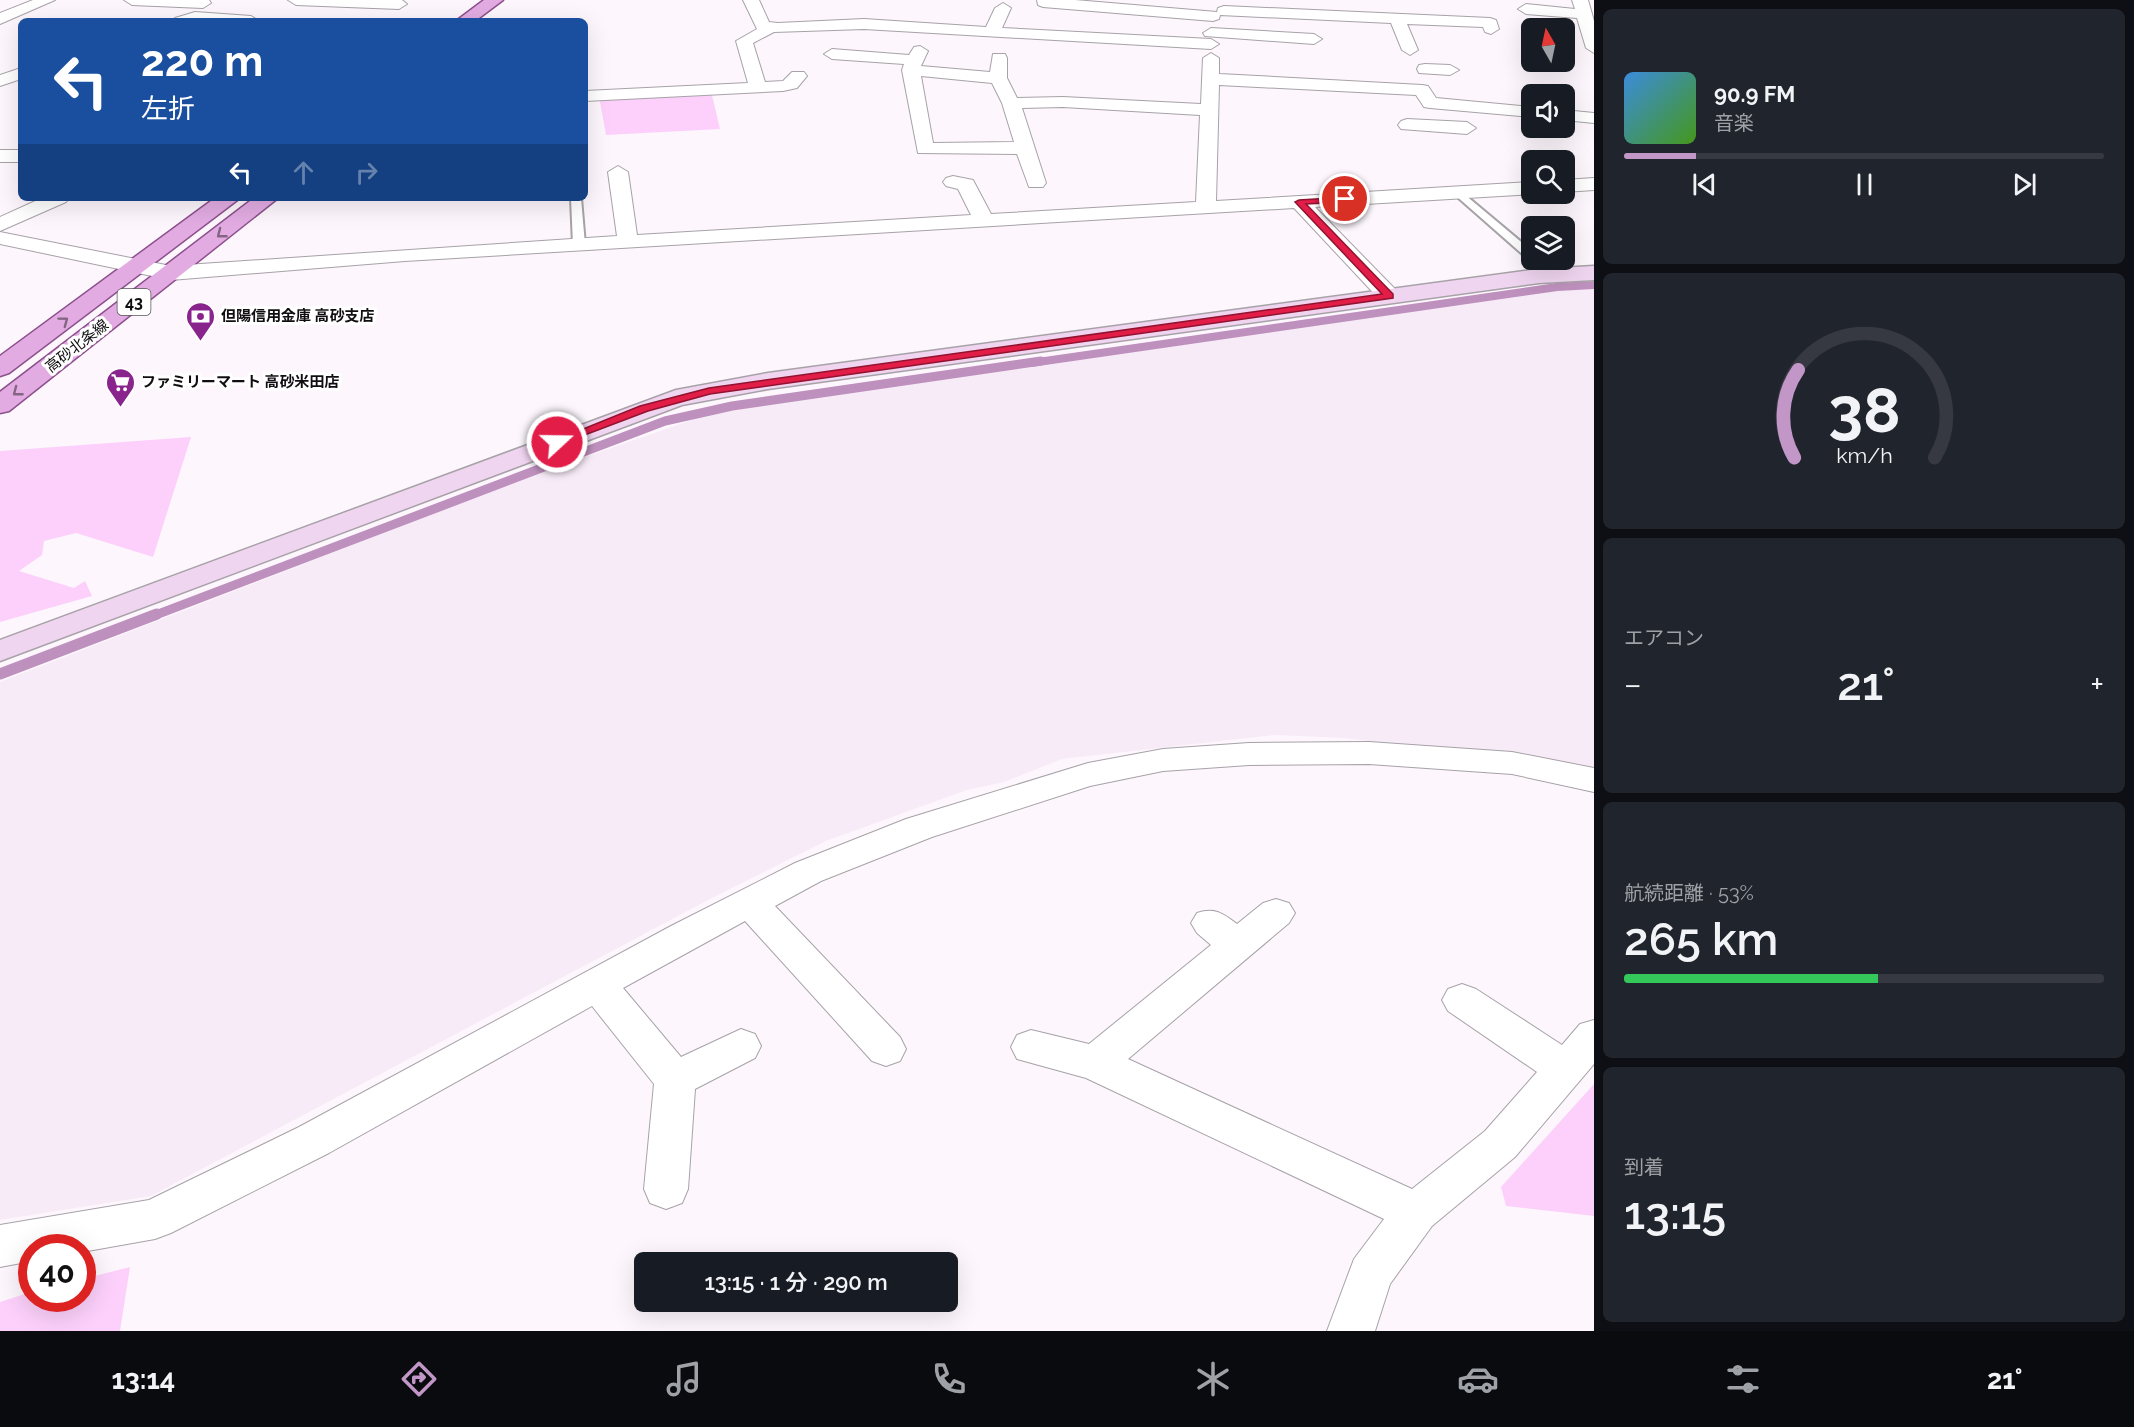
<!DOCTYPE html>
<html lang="ja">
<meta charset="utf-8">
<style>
body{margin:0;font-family:Raleway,"Noto Sans JP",sans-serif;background:#20242c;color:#f1f3f6;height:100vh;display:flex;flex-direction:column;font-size:22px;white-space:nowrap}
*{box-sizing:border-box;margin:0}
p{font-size:20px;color:#9ea1a6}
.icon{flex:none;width:33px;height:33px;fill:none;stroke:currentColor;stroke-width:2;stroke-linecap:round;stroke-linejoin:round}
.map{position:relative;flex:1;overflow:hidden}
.details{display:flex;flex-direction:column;gap:9px;padding:9px;background:#0d0f14;width:540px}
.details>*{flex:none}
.guide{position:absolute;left:18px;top:18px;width:570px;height:183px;border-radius:9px;box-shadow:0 6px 24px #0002;background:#1a4fa0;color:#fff;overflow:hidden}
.needle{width:39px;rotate:351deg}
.buttons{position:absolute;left:1521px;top:18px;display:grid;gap:12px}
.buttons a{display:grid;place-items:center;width:54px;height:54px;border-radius:9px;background:#171b24;box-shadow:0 6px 24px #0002;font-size:30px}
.speed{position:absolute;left:18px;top:1234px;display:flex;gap:12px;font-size:30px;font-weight:700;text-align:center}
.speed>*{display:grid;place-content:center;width:78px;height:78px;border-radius:50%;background:#171b24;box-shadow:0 6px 24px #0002;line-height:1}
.speed .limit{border:9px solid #d22;background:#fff;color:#111}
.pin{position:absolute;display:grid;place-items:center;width:51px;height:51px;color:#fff;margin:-26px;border:3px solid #fff;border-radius:50%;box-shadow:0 2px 6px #0007}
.me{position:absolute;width:66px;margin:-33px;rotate:69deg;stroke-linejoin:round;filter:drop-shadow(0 0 4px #0008)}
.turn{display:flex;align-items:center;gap:21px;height:126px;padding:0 24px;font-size:27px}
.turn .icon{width:78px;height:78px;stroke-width:2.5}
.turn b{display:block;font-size:42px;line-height:51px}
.lanes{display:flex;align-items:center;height:57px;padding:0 24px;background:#0003;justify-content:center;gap:30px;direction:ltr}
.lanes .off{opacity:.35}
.big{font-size:45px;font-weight:600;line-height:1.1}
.details .tile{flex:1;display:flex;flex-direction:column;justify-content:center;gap:9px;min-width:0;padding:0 21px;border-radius:9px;background:#20242c}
.details .dial{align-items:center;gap:0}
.dial svg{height:156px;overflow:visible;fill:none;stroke:#363941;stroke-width:7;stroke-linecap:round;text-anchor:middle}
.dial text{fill:#f1f3f6;stroke:none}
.song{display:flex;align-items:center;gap:18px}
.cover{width:72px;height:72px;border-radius:9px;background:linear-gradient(135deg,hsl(210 70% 55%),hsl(100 70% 35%))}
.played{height:6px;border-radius:3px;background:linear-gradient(90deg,#c296c6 15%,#363941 15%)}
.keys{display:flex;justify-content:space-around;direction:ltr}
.heat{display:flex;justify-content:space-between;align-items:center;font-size:33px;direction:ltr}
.charge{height:9px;border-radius:4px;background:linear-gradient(90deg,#34c759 53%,#363941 0)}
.trip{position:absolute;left:634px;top:1252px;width:324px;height:60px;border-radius:9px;background:#171b24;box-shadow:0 6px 24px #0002;font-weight:600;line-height:60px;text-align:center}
.menu{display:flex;height:96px;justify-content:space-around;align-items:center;background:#090b0e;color:#9ea1a6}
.menu .icon{width:42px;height:42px}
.menu .on{color:#c296c6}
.menu b{font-size:27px;color:#f1f3f6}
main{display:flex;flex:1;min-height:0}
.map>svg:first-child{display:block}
.built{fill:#f7ebf7}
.green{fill:#fcd0fb}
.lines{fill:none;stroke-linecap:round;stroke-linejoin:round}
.stream-far2{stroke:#be90bd;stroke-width:8}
.stream-far1{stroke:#be90bd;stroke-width:9}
.stream{stroke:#be90bd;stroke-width:11}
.lane-casing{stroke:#a7a2a7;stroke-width:4}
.street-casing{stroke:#a7a2a7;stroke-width:2}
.secondary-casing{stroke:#a7a2a7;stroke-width:3}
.primary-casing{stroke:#8c508c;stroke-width:3}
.lane{fill:#fff;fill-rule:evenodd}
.street{fill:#fff;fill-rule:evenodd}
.secondary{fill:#f0d5f0;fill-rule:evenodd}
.primary{fill:#e2ace2;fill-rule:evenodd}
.oneway{stroke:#846584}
.route{fill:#e11d48;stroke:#92132f;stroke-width:1.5}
.labels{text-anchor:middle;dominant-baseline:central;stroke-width:6;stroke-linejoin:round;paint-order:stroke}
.far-poi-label{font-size:15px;font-weight:bold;fill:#100e10;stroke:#fff;text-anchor:start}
.far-street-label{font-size:15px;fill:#100e10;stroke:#fff}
.shield{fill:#fff;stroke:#585658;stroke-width:1.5}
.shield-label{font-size:16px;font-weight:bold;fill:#100e10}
</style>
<main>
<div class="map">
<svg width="1594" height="1331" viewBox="0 0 1594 1331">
<rect width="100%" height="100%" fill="#fdf7fd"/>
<polygon class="built" points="1594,288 1594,770 1345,738 1275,735 1062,759 1004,782 967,790 826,841 710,899 151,1196 0,1220 0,682 525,478 706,415 769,402 916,383 1052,361 1560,289"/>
<g class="green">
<polygon points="711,91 720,129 606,135 599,96"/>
<polygon points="191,437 153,557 76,533 44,541 42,555 19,571 74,588 85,581 92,596 0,622 0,451"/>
<polygon points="1594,1084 1594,1216 1506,1206 1501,1187"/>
<polygon points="130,1267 120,1331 0,1331 0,1302 31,1292 32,1299 82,1299 83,1279"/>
</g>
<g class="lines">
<polyline class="stream-far2" points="1031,363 1557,287 1594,285"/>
<polyline class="stream-far1" points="153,616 665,421 732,406 1041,361"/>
<polyline class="stream" points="0,674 157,614"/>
<defs>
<g id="lane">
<polygon points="1458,189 1532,251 1532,260 1536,260 1528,259 1454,194 1453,192"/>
<polygon points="571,198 581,198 585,245 579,248 573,245"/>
</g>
<g id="street">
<polygon points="33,0 55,0 0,24 0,13"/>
<polygon points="124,0 209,0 211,3 203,8 132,5"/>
<polygon points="288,0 402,0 407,4 399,9 296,5"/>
<polygon points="743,0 759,0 769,22 778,23 864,19 986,27 995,8 1003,3 1011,8 1002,28 1211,39 1219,44 1211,49 864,29 774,32 753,43 765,82 783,81 792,72 804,72 807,76 797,88 783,91 585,101 585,91 748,83 736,41 757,29"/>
<polygon points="1037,0 1075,0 1217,12 1218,8 1224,6 1490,18 1496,20 1499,29 1491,34 1485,32 1483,27 1407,24 1418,50 1410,55 1402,50 1391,23 1220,15 1219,19 1213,21 1043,7 1038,5"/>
<polygon points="1572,0 1588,0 1594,21 1594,53 1586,48 1577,18 1526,14 1518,9 1526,4 1575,9"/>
<polygon points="195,12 251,16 259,21 173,21 175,18"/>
<polygon points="1211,28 1314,34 1322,39 1314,44 1205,36 1203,33"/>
<path d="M920,46l8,5 -7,15 69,6 3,-18h12l2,4v20l10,20 46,-1 138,7 2,-46 8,-5 8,5v16l203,11 6,1 8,12 96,9v10l-102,-9 -6,-1 -8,-12 -197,-10 -3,116 316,-19v12h2l-219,13 82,84 3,5 -3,5h-16l-87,-93 -889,53 -234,19 -171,-36v-12l171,34 446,-30 -9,-64 10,-6 10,6 9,63 334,-20 -13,-26 -12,-3 -3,-4 3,-4 7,-2 20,4 18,34 205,-12 4,-87 -137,-8 -41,1 24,75 -3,4h-14l-12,-33 -99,-1 -16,-83 2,-6 -72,-5 -8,-5 8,-5 77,6 5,-8zM921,76l71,7 10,20 12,39 -81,1z"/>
<polygon points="1425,64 1450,65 1459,70 1450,75 1419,73 1417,69 1419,65"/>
<polygon points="21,68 21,79 0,86 0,75"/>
<polygon points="1564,110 1594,113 1594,123 1564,120"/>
<polygon points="1407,119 1467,122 1476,128 1467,134 1401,129 1398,125 1401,121"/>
<rect x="0" y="150" width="21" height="12"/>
<polygon points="1594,178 1594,190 1564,192 1564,180"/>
<polygon points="42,198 69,198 66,202 0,231 0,217"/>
<polygon points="1369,742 1512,752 1594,768 1594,792 1512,774 1369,764 1249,765 1163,771 1090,786 932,837 821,881 775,906 900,1037 906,1049 900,1061 886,1066 872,1061 745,921 623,988 681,1057 741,1029 755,1034 761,1046 755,1058 695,1089 688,1189 682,1203 666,1209 650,1203 644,1189 654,1084 592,1006 329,1153 171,1233 155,1239 82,1252 82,1248 32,1248 32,1261 0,1267 0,1225 149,1200 299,1127 671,926 795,863 906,819 1088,763 1163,749 1249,743"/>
<path d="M1276,899l13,4 6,10 -6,10 -161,136 284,130 73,-58 52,-59 -89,-61 -6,-11 6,-11 14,-5 14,5 86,56 18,-21 14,-4v44l-79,93 -83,69 -42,58 -15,47h-48l27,-72 30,-40 -298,-141 -69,-19 -6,-12 6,-12 14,-5 58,14 122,-99 -14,-12 -6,-10 6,-10c17,-6 26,0 40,11l26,-21z"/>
</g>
<polygon id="secondary" points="1594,266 1594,280 1539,283 768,389 682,405 0,661 0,640 676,390 768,373 1539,269"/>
<g id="primary">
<polygon points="484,0 503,0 475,21 456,21"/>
<polygon points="215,198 240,198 9,373 0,376 0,356"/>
<polygon points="254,198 278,198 9,411 0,413 0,392"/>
</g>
</defs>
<use href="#lane" class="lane-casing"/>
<use href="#street" class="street-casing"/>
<use href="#secondary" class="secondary-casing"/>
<use href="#primary" class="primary-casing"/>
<use href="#lane" class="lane"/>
<use href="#street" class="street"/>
<use href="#secondary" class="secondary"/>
<use href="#primary" class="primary"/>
</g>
<defs><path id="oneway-chevron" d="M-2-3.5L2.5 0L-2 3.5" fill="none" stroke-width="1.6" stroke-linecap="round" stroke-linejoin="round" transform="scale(1.5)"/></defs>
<g class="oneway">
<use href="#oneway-chevron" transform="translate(221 234) rotate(142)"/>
<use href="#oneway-chevron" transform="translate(64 321) rotate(-37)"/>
<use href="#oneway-chevron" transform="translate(17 392) rotate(142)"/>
</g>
<polygon class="route" points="1348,197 1349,199 1345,202 1306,204 1393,294 1393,298 710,394 648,411 561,444 551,442 640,406 709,388 1382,294 1295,202 1299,200"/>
<defs>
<symbol id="bank-pin" viewBox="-11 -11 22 30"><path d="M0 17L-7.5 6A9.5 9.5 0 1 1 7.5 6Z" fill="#89248c" stroke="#fff"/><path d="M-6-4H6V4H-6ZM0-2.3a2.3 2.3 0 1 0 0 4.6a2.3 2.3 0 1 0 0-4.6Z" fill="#fff"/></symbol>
<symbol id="supermarket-pin" viewBox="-11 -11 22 30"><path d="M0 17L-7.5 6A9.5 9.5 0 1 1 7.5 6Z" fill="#89248c" stroke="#fff"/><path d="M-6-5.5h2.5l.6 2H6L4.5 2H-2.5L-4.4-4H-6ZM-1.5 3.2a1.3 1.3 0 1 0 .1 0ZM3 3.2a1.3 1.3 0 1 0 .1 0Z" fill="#fff"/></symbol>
</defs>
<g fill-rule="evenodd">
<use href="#bank-pin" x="184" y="300" width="33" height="45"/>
<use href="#supermarket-pin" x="104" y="366" width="33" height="45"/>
</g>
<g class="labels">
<g class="far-poi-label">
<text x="221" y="316">但陽信用金庫 高砂支店</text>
<text x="141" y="382">ファミリーマート 高砂米田店</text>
</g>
<g class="far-street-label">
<text transform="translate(77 346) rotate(-38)">高砂北条線</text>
</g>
<rect class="shield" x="117.5" y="289" width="33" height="26" rx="4.5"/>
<g class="shield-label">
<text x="134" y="302">43</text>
</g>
</g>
</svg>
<div class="buttons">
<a><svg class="needle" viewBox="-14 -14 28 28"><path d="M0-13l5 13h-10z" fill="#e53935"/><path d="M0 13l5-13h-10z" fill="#9ea1a6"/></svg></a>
<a><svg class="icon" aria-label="sound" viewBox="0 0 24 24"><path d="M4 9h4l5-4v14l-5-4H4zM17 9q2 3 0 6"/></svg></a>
<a><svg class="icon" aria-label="search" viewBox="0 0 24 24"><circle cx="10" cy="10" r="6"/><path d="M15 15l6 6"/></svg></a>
<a><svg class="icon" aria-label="layers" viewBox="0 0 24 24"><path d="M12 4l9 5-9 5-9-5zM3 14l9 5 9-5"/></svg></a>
</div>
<div class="speed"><div class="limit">40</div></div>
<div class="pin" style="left:1345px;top:199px;background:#d93025"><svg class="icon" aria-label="arrive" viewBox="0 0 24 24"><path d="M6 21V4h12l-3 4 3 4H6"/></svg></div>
<svg class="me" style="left:557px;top:442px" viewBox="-20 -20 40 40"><circle r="17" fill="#e11d48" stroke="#fff" stroke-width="3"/><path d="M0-11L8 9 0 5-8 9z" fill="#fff"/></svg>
<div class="trip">13:15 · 1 分 · 290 m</div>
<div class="guide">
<div class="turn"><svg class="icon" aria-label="left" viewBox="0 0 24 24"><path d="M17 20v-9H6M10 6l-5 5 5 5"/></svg><div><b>220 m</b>左折</div></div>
<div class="lanes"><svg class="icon" aria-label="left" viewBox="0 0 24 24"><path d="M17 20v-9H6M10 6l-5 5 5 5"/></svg><svg class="icon off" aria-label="ahead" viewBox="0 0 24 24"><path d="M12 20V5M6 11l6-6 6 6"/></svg><svg class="icon off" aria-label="right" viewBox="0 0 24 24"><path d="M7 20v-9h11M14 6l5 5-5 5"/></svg></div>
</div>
</div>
<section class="details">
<div class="tile">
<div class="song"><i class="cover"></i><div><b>90.9 FM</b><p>音楽</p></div></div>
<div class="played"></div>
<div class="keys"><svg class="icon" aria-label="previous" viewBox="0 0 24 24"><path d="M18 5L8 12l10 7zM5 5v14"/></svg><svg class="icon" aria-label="pause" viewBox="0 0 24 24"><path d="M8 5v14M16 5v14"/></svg><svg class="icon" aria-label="next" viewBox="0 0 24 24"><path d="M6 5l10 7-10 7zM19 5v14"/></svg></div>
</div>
<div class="tile dial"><svg viewBox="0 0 100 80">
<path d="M14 69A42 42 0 1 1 86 69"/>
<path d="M14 69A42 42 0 0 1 16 24" stroke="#c296c6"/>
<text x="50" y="56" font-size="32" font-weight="700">38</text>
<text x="50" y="72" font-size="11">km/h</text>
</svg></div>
<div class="tile"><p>エアコン</p>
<div class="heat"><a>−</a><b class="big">21°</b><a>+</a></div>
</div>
<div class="tile"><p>航続距離 · 53%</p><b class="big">265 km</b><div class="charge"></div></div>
<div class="tile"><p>到着</p><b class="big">13:15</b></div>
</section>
</main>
<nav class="menu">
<b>13:14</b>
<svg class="icon on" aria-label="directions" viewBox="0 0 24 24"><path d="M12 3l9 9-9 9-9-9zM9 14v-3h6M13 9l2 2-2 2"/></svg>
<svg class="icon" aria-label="music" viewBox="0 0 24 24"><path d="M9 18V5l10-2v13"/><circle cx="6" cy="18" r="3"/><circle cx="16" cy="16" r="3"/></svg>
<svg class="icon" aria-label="phone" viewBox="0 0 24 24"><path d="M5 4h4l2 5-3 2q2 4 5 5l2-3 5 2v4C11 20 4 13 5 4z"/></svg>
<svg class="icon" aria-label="climate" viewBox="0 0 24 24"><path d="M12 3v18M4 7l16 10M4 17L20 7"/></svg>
<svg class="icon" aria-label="car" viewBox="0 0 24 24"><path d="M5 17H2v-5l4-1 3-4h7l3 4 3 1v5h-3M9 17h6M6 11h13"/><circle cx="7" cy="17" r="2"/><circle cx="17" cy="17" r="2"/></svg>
<svg class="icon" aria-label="filters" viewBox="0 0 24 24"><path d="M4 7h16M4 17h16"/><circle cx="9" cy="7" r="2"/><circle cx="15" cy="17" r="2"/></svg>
<b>21°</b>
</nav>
